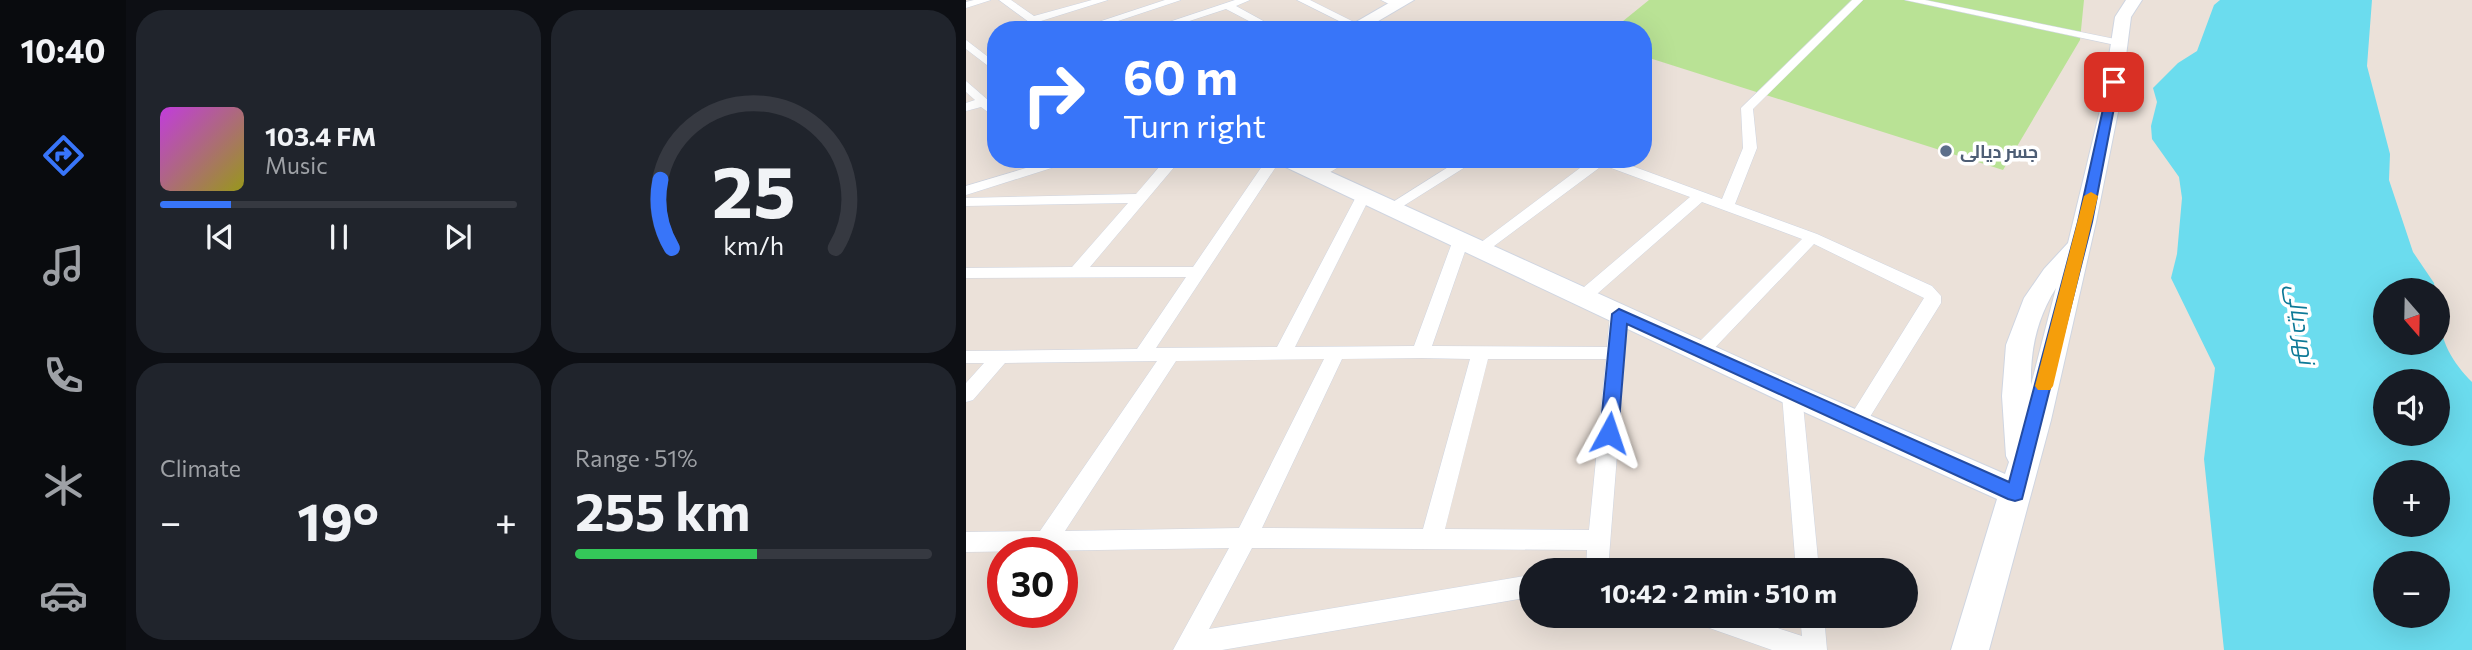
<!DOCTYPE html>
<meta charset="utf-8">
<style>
body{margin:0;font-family:Commissioner,Cairo,sans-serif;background:#20242c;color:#f1f3f6;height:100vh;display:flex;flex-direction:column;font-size:26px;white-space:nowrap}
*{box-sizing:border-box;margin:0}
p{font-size:23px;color:#9ea1a6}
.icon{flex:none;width:38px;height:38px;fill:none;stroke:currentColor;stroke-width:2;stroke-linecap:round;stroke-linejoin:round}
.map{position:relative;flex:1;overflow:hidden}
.side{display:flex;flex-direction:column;gap:10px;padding:10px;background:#0d0f14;width:840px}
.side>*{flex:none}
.banner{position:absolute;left:21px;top:21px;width:665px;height:147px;border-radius:28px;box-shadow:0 7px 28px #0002;background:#3875f9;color:#fff;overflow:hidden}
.needle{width:46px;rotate:160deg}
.controls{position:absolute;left:1407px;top:278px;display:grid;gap:14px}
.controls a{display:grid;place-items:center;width:77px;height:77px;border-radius:50%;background:#171b24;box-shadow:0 7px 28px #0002;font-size:35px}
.speed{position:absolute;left:21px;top:537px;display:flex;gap:14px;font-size:35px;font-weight:700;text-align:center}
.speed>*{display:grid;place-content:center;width:91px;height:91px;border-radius:50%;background:#171b24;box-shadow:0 7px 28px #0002;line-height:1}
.speed .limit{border:10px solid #d22;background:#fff;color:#111}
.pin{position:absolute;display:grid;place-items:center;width:60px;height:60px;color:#fff;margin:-30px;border-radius:14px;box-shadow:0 4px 10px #0006}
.me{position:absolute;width:77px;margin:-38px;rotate:5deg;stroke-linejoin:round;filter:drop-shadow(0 0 5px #0008)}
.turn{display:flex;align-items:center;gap:24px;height:147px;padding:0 21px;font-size:32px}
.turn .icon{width:91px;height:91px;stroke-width:2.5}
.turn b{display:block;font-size:49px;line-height:60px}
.big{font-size:52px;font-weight:700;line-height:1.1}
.side .widget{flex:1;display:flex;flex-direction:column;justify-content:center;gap:10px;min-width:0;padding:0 24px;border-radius:28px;background:#20242c}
.side .dial{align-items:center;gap:0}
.dial svg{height:182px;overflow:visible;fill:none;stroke:#363941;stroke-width:7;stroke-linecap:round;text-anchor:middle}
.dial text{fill:#f1f3f6;stroke:none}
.song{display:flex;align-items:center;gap:21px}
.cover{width:84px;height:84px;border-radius:10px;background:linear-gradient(135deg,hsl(290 70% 55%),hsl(60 70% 35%))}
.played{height:7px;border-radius:4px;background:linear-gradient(90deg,#3875f9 20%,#363941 20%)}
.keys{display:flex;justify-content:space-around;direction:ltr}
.heat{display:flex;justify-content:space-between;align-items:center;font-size:38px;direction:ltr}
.charge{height:10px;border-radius:5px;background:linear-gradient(90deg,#34c759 51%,#363941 0)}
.side .tiles{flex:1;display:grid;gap:10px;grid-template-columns:repeat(2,1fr)}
.trip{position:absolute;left:553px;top:558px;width:399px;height:70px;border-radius:35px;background:#171b24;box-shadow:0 7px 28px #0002;font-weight:700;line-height:70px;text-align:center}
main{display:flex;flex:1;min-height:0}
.menu{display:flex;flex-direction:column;width:126px;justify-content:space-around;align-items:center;background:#090b0e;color:#9ea1a6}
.menu .icon{width:49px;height:49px}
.menu .on{color:#3875f9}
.menu b{font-size:32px;color:#f1f3f6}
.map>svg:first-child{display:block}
.green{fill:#b9e295}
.water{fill:#6bdcee;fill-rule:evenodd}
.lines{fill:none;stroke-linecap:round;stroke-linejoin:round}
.street-casing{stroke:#cfd5e1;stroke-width:1}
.secondary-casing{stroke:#cfd5e1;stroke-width:2}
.street{fill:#fff;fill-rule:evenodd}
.secondary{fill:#fff;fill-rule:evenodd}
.route{fill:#3875f9;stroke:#244ca2;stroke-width:2}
.slow{fill:#f59e0b}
.service-dot{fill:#5c6f8a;stroke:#fff;stroke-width:2.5}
.labels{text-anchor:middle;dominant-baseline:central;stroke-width:7;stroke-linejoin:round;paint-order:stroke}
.far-service-label{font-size:18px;font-weight:bold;fill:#4e5e75;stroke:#fff;text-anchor:start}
.water-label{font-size:23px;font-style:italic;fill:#0d7997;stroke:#fff}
</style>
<main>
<nav class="menu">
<b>10:40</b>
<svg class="icon on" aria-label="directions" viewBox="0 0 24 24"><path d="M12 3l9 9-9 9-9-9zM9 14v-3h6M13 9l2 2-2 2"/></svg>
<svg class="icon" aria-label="music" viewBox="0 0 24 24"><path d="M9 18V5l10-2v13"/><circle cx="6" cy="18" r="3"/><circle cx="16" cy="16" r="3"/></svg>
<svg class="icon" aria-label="phone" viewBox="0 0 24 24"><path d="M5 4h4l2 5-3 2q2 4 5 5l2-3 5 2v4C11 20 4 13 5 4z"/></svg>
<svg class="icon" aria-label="climate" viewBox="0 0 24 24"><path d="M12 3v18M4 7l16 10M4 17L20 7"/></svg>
<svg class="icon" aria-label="car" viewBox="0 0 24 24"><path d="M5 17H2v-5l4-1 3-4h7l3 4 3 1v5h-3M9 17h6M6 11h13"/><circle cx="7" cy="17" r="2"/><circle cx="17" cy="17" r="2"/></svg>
</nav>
<section class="side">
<div class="tiles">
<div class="widget">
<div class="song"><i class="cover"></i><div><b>103.4 FM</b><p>Music</p></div></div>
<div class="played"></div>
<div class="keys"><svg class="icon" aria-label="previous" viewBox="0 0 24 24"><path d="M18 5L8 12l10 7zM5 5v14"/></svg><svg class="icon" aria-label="pause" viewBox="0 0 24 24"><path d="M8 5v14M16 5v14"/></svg><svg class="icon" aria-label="next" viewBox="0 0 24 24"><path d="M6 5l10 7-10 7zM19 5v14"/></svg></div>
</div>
<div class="widget dial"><svg viewBox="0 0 100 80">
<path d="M14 69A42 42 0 1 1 86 69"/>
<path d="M14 69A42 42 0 0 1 9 39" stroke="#3875f9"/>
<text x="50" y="56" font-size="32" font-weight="700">25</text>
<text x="50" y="72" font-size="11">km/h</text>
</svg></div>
<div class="widget"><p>Climate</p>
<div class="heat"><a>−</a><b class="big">19°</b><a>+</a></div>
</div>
<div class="widget"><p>Range · 51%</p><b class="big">255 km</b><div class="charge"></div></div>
</div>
</section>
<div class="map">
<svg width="1506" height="650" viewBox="0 0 1506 650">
<rect width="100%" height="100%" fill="#ebe1d9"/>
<polygon class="green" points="683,0 1118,0 1114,40 1037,170 677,56 677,30 646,30"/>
<path class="water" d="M1254,0h152l-5,66 23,88 -1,26 24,72 21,31 1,7h-50v53h53v-30c3,29 14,49 34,69v268h-248l-20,-191 11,-91 -44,-90 6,-24 5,-56 -3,-21 -27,-38 -1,-13 6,-24 -4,-14 25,-25 19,-12 17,-46zM1419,382h53v52h-53zM1419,472h53v53h-53zM1419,564h53v52h-53z"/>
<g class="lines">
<defs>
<g id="street">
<polygon points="8,0 25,0 0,8 0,2"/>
<polygon points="33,0 45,0 68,16 126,0 142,0 75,21 86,30 74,30"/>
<polygon points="199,0 215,0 125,30 108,30"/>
<polygon points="269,0 284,0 270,6 314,30 300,30 260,9 196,30 179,30"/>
<polygon points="331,0 344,0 396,26 387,28"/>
<polygon points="415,0 428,0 436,5 431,8"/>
<polygon points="886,0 897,0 787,109 791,148 769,204 851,234 966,286 975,296 975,303 897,428 890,431 883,428 880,423 958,298 848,244 740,357 728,357 725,352 728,347 836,239 736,202 623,301 611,301 609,297 611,293 724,197 637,165 520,252 514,254 506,249 626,159 647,159 756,199 777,148 775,108"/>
<polygon points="939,0 959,0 1154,40 1160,43 1154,46"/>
<polygon points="0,40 30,63 30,72 0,49"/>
<polygon points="0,81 30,107 30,118 15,107 0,111 0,103 9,100 0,92"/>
<polygon points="90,159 114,159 0,195 0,186"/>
<path d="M200,159h15l-91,108h103l74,-108h14l-125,189 121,-1 80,-152 7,-4 7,4 -76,152 119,-1 39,-106 8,-5 8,5 -37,106 175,1 3,-32 9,-6 6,2 3,4 -20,255h-22l1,-20 -335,-2 -43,81 322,-54v22l-309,53h-49l56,-102 -263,4v-20l74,-1 117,-170 -152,2 -32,37 -7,2v-19l18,-20h-18v-12l171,-2 49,-72 -220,1v-10l106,-1 56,-64 -162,3v-8l170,-4zM455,358l49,1 -47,170 -161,-1 80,-169zM358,359l-85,169 -174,3 111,-170zM522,359h118l-17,171 -144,-1z"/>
<polygon points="368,159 386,159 356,177 346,177 346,171"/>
<polygon points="495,159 512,159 431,210 426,211 419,207"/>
<polygon points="826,387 833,389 836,394 853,570 830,570 816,394 819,389"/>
<polygon points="729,616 775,616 836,636 834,616 858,616 861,650 806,650 732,624"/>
</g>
<g id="secondary">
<polygon points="428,0 448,0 397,30 376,30"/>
<path d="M1160,0h16l-11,17 -11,85 -24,120 -45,198 -62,230h-38l46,-151 -215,-97 -505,-239 -3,-4h28l500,227 203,88 4,-12 -3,-6 -4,-60 4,-51 18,-47 20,-29 24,-26 34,-141 13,-85zM1090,288l-25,97c-1,-35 6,-67 25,-97z"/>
</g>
</defs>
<use href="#street" class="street-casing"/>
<use href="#secondary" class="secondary-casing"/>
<use href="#street" class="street"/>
<use href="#secondary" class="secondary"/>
</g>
<polygon class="route" points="1148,79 1153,82 1126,222 1056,499 1049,501 1042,499 661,324 652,433 650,438 637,438 634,433 646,314 653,309 1043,482 1112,222 1143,82"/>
<polygon class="slow" points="1125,192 1132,196 1087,386 1084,390 1072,390 1069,386 1118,196"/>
<circle class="service-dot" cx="980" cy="151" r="7"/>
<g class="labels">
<g class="far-service-label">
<text x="994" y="151">جسر ديالى</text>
</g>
<g class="water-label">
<text transform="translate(1336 324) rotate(81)">نهر ديالى</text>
</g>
</g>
</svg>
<div class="controls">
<a><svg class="needle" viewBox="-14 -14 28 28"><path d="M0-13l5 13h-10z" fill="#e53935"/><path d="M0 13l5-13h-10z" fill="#9ea1a6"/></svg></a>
<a><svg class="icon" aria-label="sound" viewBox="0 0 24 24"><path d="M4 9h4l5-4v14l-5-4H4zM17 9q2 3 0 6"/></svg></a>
<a>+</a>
<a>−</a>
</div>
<div class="speed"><div class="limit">30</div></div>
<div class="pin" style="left:1148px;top:82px;background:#d93025"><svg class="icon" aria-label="arrive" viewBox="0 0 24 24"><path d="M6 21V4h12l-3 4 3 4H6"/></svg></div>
<svg class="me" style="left:643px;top:433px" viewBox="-20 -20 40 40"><path d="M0-17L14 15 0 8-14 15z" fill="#3875f9" stroke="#fff" stroke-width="4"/></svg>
<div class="trip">10:42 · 2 min · 510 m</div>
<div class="banner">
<div class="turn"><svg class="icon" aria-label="right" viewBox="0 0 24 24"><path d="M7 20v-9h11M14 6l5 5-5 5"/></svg><div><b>60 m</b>Turn right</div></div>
</div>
</div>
</main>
